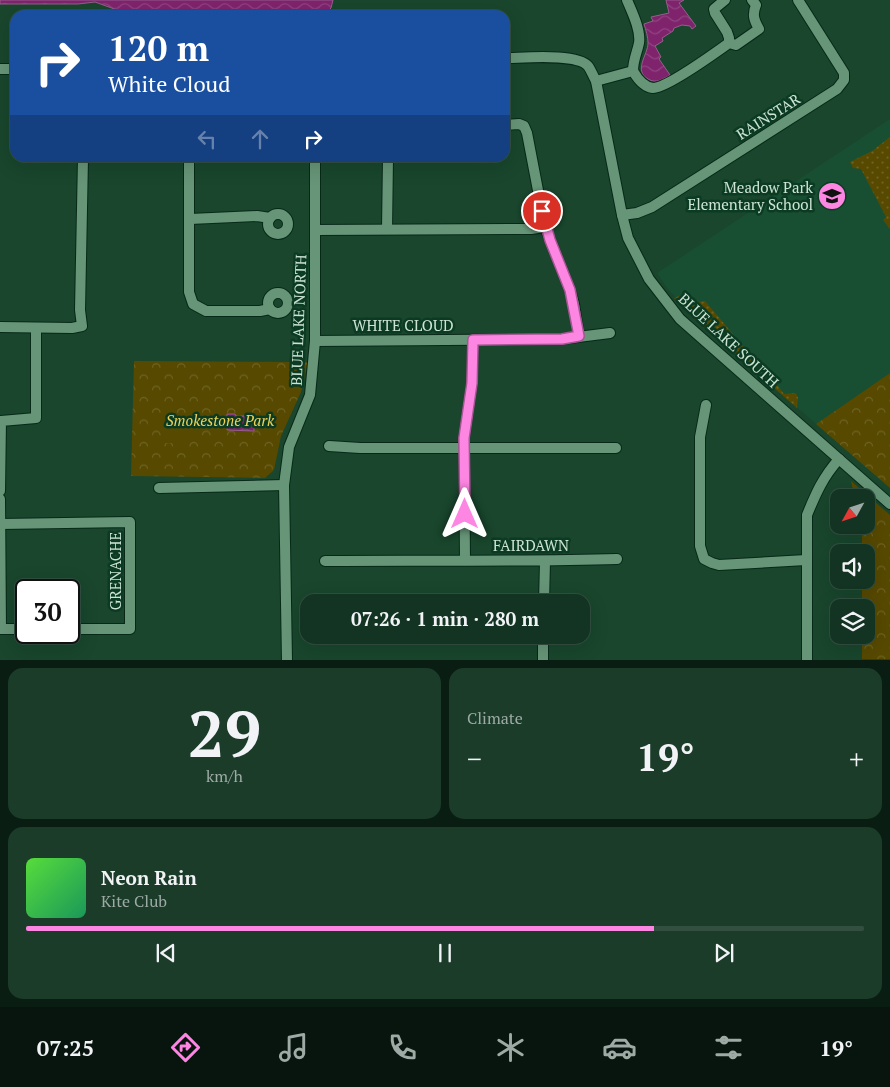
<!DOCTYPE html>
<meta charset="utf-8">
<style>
body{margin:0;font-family:"PT Serif",serif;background:#1c3c2a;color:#f1f3f6;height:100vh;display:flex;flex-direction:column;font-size:19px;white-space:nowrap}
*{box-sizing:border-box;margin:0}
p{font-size:16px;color:#9daaa5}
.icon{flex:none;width:28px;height:28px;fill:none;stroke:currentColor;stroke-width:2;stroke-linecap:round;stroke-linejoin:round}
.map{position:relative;height:660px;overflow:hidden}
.side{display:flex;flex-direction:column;gap:8px;padding:8px;background:#0a1d13;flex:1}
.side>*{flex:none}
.guide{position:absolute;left:10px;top:10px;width:500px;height:152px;border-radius:15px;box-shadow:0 5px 20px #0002,0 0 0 1px #324f40;background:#1a4fa0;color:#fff;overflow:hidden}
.needle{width:32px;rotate:230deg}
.controls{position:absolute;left:830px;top:489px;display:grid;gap:10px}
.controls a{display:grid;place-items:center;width:45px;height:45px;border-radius:10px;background:#133422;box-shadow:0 5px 20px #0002,0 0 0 1px #324f40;font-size:25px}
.speed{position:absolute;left:15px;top:579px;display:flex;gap:10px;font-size:25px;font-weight:700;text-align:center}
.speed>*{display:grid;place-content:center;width:65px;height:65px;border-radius:50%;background:#133422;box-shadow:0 5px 20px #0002,0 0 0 1px #324f40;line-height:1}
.speed .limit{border:2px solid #111;border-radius:8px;background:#fff;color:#111}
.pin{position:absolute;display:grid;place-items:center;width:42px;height:42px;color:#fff;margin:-21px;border:2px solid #fff;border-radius:50%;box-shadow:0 1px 5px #0007}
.me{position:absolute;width:55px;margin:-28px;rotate:0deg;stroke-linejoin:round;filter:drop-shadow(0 0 4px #0008)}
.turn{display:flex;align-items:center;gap:18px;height:105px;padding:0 15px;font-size:22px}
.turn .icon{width:65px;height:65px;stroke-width:2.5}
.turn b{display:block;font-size:35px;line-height:42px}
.lanes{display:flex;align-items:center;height:48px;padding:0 15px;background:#0003;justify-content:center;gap:25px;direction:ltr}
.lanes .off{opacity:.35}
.big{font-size:38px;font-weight:700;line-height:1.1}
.side .widget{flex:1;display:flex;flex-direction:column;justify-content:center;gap:8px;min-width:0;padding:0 18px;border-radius:15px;background:#1c3c2a}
.side .dial{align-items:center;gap:0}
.dial b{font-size:65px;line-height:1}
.song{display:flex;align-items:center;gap:15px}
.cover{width:60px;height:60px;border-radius:8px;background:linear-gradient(135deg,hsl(110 70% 55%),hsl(150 70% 35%))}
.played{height:5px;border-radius:2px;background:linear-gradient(90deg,#fd86e2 75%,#324f40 75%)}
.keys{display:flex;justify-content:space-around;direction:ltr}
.heat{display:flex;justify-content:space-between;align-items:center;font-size:28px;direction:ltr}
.side .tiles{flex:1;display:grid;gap:8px;grid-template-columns:1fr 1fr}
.widget:last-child{grid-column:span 2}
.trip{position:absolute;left:300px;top:594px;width:290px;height:50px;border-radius:15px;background:#133422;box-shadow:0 5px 20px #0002,0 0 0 1px #324f40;font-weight:700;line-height:50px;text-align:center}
.menu{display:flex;height:80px;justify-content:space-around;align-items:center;background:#08150e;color:#9daaa5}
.menu .icon{width:35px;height:35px}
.menu .on{color:#fd86e2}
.menu b{font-size:22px;color:#f1f3f6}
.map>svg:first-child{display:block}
.built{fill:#184f32}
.grass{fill:url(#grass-dots)}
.park{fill:url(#park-crowns)}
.pitch{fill:#574900}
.water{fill:url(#water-waves);stroke:#965d8c}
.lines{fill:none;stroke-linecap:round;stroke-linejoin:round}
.minor-casing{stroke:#072a18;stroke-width:12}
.minor{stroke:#679578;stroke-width:10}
.route-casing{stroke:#a45793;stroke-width:12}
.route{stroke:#fd86e2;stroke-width:9}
.labels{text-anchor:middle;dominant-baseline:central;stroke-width:5;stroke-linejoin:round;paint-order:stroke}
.street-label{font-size:15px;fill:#cce4d4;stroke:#0c3b23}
.poi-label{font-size:15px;fill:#cce4d4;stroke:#0c3b23;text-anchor:end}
.park-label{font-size:15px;font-style:italic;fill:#efd355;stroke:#0c3b23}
</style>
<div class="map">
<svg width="890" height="660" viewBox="0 0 890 660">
<defs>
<pattern id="grass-dots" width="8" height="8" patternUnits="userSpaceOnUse" patternTransform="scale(1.25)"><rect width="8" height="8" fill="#574900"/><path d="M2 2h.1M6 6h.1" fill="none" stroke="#6e6324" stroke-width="1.8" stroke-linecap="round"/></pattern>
<pattern id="park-crowns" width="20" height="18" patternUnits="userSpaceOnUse" patternTransform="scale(1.25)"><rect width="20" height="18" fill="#574900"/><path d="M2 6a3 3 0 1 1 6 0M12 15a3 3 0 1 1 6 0" fill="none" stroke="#6e6324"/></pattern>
<pattern id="water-waves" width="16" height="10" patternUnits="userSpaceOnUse" patternTransform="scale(1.25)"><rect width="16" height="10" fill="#7f236d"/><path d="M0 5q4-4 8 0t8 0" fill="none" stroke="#904381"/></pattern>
</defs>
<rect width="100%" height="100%" fill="#19462d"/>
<polygon class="built" points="890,119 890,373 816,424 689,312 667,288 657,273"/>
<g class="grass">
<polygon points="890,137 890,229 883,220 886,217 861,169 853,168 850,162 872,151"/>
<polygon points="686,293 687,295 684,302 688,304 705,301 766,373 766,378 774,385 777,385 784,394 796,393 798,398 797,408 696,320 674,298"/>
</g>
<g class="park">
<polygon points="134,361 308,362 301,392 281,436 274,470 265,478 131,476"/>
<polygon points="890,373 890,488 816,424"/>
<polygon points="851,481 890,515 890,659 862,659 862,635 866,635 866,608 862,607 862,580 866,580 866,552 862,552 862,525 866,525 866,498 857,497 854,495"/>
</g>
<polygon class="pitch" points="189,415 187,443 162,443 164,416"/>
<g class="water">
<polygon points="0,0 333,0 331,8 324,15 131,15 95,2 78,4 0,4"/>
<path d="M666,0h18l-5,3 17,23 -4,3 -2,-3 -8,-1 -8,3 -1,3 -11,7 1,3 -8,5 6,11 -2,2 11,16c-7,4 -14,9 -22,4 -15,-9 0,-24 0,-36 0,-6 -2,-13 -4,-19l9,-3 -2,-4 18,-4z"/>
<polygon points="227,414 235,414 236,416 254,416 254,431 227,430"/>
</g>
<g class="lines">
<defs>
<g id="minor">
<path d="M627,0c5,12 14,30 12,43 -2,10 -6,17 -6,28"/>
<polyline points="725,0 714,9 715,13 727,32 729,38 729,43"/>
<path d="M505,58c18,0 72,-5 83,8 3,4 5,10 8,15l26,134 6,23 21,41 31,40 210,185"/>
<polyline points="0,69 15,69"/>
<path d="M596,81l37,-10c4,7 10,16 20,17 14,0 62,-35 76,-45l7,2 23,-16c-5,-9 -7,-14 -3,-24l-4,-5"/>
<polyline points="505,125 519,124 524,126 527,133 545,227 570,290 574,304 579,336"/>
<polyline points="189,158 189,292 193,304 206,311 260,311 270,309"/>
<circle cx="278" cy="224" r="10"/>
<polyline points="622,215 637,213 652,207 837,89 844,80 844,73 798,0"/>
<polyline points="190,219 257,216 270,218"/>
<polyline points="387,229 388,158"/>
<polyline points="315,230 531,229 545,227"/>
<circle cx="278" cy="303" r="10"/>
<polyline points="0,327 72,328 82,326 80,310 83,158"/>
<polyline points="315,341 562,339 610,333"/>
<polyline points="706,405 700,437 700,546 704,559 712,563 719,565 806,560"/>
<polyline points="329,446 360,448 616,448"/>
<polyline points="159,488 284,485"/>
<polyline points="0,491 1,421 36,418 36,328"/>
<polyline points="0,499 1,629"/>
<polyline points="1,524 130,522 130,629 69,629"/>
<polyline points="465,560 464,438 472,383 473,340"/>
<path d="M325,561c97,-1 195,1 292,-2"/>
<polyline points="544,602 545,562"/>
<polyline points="0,629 26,629"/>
<polyline points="287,660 284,485 289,447 310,395 315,341 315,158"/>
<polyline points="543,660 543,635"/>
<path d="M807,660v-145c9,-22 16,-38 32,-56"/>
</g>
</defs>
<use href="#minor" class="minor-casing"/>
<use href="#minor" class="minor"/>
</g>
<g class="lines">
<defs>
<polyline id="route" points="465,514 464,438 472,383 473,340 562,339 579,336 570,290 550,240 542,211"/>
</defs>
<use href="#route" class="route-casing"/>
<use href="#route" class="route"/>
</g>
<defs>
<symbol id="school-disc" viewBox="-11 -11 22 22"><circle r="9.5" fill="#fd86e2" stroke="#0c3b23"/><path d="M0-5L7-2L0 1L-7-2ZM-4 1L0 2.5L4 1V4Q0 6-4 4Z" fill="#111"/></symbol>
</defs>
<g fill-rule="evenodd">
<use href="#school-disc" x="816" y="180" width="32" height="32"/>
</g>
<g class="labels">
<g class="street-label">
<text transform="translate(768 116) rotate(-32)">RAINSTAR</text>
<text transform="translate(298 320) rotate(-88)">BLUE LAKE NORTH</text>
<text x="403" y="325">WHITE CLOUD</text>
<text transform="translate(729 340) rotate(43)">BLUE LAKE SOUTH</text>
<text x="531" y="545">FAIRDAWN</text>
<text transform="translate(115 571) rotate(-90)">GRENACHE</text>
</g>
<g class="poi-label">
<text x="813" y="187">Meadow Park<tspan x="813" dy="17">Elementary School</tspan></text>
</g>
<g class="park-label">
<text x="220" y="420">Smokestone Park</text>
</g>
</g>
</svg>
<div class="controls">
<a><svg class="needle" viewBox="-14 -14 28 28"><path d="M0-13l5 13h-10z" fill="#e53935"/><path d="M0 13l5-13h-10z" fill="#9daaa5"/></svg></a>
<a><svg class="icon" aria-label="sound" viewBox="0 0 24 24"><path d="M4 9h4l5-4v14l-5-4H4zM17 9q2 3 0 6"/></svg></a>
<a><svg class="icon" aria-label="layers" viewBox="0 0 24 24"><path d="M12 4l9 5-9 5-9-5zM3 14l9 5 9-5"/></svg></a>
</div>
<div class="speed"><div class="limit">30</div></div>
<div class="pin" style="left:542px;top:211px;background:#d93025"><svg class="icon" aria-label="arrive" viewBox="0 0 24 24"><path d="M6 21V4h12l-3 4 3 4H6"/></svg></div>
<svg class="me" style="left:465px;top:514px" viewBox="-20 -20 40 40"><path d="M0-17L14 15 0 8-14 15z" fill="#fd86e2" stroke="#fff" stroke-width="4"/></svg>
<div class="trip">07:26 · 1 min · 280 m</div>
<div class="guide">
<div class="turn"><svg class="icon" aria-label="right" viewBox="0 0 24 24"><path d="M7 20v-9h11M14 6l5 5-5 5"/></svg><div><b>120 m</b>White Cloud</div></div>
<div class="lanes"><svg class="icon off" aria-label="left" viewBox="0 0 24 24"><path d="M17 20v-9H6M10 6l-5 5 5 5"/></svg><svg class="icon off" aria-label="ahead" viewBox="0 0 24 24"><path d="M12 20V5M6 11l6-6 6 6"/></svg><svg class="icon" aria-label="right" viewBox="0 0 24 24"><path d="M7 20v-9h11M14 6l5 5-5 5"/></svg></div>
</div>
</div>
<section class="side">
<div class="tiles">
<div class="widget dial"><b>29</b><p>km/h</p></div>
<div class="widget"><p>Climate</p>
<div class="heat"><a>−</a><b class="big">19°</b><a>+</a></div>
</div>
<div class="widget">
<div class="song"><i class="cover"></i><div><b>Neon Rain</b><p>Kite Club</p></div></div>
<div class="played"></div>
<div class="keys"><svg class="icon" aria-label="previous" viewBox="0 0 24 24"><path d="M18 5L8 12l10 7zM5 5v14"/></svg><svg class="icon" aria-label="pause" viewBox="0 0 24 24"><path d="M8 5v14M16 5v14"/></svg><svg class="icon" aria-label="next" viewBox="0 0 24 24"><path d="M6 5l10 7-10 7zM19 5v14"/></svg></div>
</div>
</div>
</section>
<nav class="menu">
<b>07:25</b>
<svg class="icon on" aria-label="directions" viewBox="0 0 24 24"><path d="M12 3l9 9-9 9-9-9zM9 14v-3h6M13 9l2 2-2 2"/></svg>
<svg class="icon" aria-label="music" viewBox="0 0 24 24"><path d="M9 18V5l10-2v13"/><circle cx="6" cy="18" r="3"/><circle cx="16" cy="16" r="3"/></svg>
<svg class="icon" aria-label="phone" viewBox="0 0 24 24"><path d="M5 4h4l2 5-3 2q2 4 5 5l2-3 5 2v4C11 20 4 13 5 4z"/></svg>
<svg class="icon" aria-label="climate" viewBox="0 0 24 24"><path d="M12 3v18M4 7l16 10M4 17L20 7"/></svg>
<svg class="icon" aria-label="car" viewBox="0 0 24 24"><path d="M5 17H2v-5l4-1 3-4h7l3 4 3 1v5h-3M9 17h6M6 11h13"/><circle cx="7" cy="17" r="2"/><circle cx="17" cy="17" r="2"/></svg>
<svg class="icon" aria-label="filters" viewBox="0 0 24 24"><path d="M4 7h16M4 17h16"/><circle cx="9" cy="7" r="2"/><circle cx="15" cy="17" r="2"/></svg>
<b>19°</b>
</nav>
